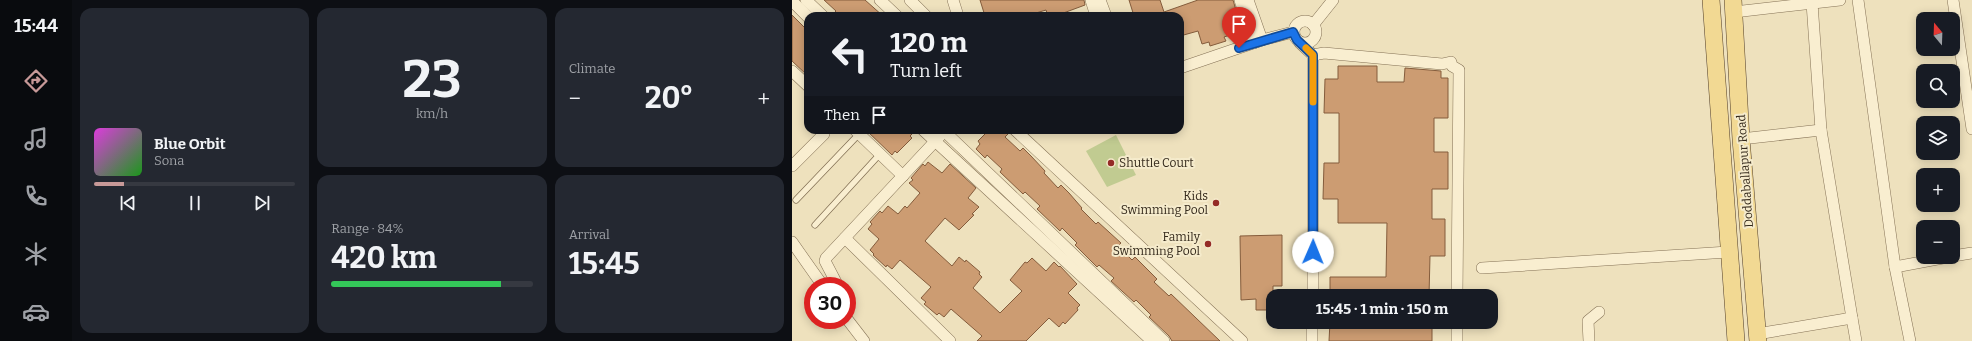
<!DOCTYPE html>
<meta charset="utf-8">
<style>
body{margin:0;font-family:Bitter,serif;background:#242831;color:#f1f3f6;height:100vh;display:flex;flex-direction:column;font-size:15px;white-space:nowrap}
*{box-sizing:border-box;margin:0}
p{font-size:13px;color:#9ea1a6}
.icon{flex:none;width:22px;height:22px;fill:none;stroke:currentColor;stroke-width:2;stroke-linecap:round;stroke-linejoin:round}
.map{position:relative;flex:1;overflow:hidden}
.sheet{display:flex;flex-direction:column;gap:8px;padding:8px;background:#0d0f14;width:720px}
.sheet>*{flex:none}
.top-card{position:absolute;left:12px;top:12px;width:380px;height:122px;border-radius:12px;box-shadow:0 2px 10px #0003;background:#171b24;color:#f1f3f6;overflow:hidden}
.needle{width:26px;rotate:341deg}
.controls{position:absolute;left:1124px;top:12px;display:grid;gap:8px}
.controls a{display:grid;place-items:center;width:44px;height:44px;border-radius:8px;background:#171b24;box-shadow:0 2px 10px #0003;font-size:20px}
.speed{position:absolute;left:12px;top:277px;display:flex;gap:8px;font-size:20px;font-weight:700;text-align:center}
.speed>*{display:grid;place-content:center;width:52px;height:52px;border-radius:50%;background:#171b24;box-shadow:0 2px 10px #0003;line-height:1}
.speed .limit{border:6px solid #d22;background:#fff;color:#111}
.pin{position:absolute;display:grid;place-items:center;width:34px;height:34px;color:#fff;margin:-41px -17px;border-radius:50% 50% 50% 0;rotate:-45deg;box-shadow:0 0 4px #0007}
.pin .icon{rotate:45deg}
.me{position:absolute;width:44px;margin:-22px;rotate:1deg;stroke-linejoin:round;filter:drop-shadow(0 0 3px #0008)}
.turn{display:flex;align-items:center;gap:14px;height:84px;padding:0 20px;font-size:18px}
.turn .icon{width:52px;height:52px;stroke-width:2.5}
.turn b{display:block;font-size:28px;line-height:34px}
.then{display:flex;align-items:center;height:38px;padding:0 20px;background:#0003;gap:8px;font-size:15px}
.big{font-size:30px;font-weight:700;line-height:1.1}
.sheet .card{flex:1;display:flex;flex-direction:column;justify-content:center;gap:6px;min-width:0;padding:0 14px;border-radius:12px;background:#242831}
.sheet .dial{align-items:center;gap:0}
.dial b{font-size:52px;line-height:1}
.song{display:flex;align-items:center;gap:12px}
.cover{width:48px;height:48px;border-radius:6px;background:linear-gradient(135deg,hsl(300 70% 55%),hsl(120 70% 35%))}
.played{height:4px;border-radius:2px;background:linear-gradient(90deg,#c79998 15%,#363941 15%)}
.keys{display:flex;justify-content:space-around;direction:ltr}
.heat{display:flex;justify-content:space-between;align-items:center;font-size:22px;direction:ltr}
.charge{height:6px;border-radius:3px;background:linear-gradient(90deg,#34c759 84%,#363941 0)}
.sheet .tiles{flex:1;display:grid;gap:8px;grid-template-columns:repeat(3,1fr)}
.card:first-child{grid-row:span 2}
.trip{position:absolute;left:474px;top:289px;width:232px;height:40px;border-radius:12px;background:#171b24;box-shadow:0 2px 10px #0003;font-weight:700;line-height:40px;text-align:center}
main{display:flex;flex:1;min-height:0}
.dock{display:flex;flex-direction:column;width:72px;justify-content:space-around;align-items:center;background:#090b0e;color:#9ea1a6}
.dock .icon{width:28px;height:28px}
.dock .active{color:#c79998}
.dock b{font-size:18px;color:#f1f3f6}
.map>svg:first-child{display:block}
.green{fill:#c1cb91}
.building{fill:#cc9c72;stroke:#845c3c}
.lines{fill:none;stroke-linecap:round;stroke-linejoin:round}
.service-casing{stroke:#857256;stroke-width:7}
.minor-casing{stroke:#857256;stroke-width:12}
.primary-casing{stroke:#523f2b;stroke-width:18}
.service{stroke:#f9eed0;stroke-width:5.5}
.minor{stroke:#f9eed0;stroke-width:11}
.primary{stroke:#f2d993;stroke-width:17}
.route-casing{stroke:#114b97;stroke-width:10}
.route{stroke:#1a73e8;stroke-width:7}
.slow{stroke:#f59e0b;stroke-width:7}
.poi-dot{fill:#942b26;stroke:#f5ebcc;stroke-width:1.5}
.labels{text-anchor:middle;dominant-baseline:central;stroke-width:4;stroke-linejoin:round;paint-order:stroke}
.poi-label{font-size:12px;fill:#34291b;stroke:#f5ebcc;text-anchor:end}
.street-label{font-size:12px;fill:#34291b;stroke:#f5ebcc}
</style>
<main>
<nav class="dock">
<b>15:44</b>
<svg class="icon active" aria-label="directions" viewBox="0 0 24 24"><path d="M12 3l9 9-9 9-9-9zM9 14v-3h6M13 9l2 2-2 2"/></svg>
<svg class="icon" aria-label="music" viewBox="0 0 24 24"><path d="M9 18V5l10-2v13"/><circle cx="6" cy="18" r="3"/><circle cx="16" cy="16" r="3"/></svg>
<svg class="icon" aria-label="phone" viewBox="0 0 24 24"><path d="M5 4h4l2 5-3 2q2 4 5 5l2-3 5 2v4C11 20 4 13 5 4z"/></svg>
<svg class="icon" aria-label="climate" viewBox="0 0 24 24"><path d="M12 3v18M4 7l16 10M4 17L20 7"/></svg>
<svg class="icon" aria-label="car" viewBox="0 0 24 24"><path d="M5 17H2v-5l4-1 3-4h7l3 4 3 1v5h-3M9 17h6M6 11h13"/><circle cx="7" cy="17" r="2"/><circle cx="17" cy="17" r="2"/></svg>
</nav>
<section class="sheet">
<div class="tiles">
<div class="card">
<div class="song"><i class="cover"></i><div><b>Blue Orbit</b><p>Sona</p></div></div>
<div class="played"></div>
<div class="keys"><svg class="icon" aria-label="previous" viewBox="0 0 24 24"><path d="M18 5L8 12l10 7zM5 5v14"/></svg><svg class="icon" aria-label="pause" viewBox="0 0 24 24"><path d="M8 5v14M16 5v14"/></svg><svg class="icon" aria-label="next" viewBox="0 0 24 24"><path d="M6 5l10 7-10 7zM19 5v14"/></svg></div>
</div>
<div class="card dial"><b>23</b><p>km/h</p></div>
<div class="card"><p>Climate</p>
<div class="heat"><a>−</a><b class="big">20°</b><a>+</a></div>
</div>
<div class="card"><p>Range · 84%</p><b class="big">420 km</b><div class="charge"></div></div>
<div class="card"><p>Arrival</p><b class="big">15:45</b></div>
</div>
</section>
<div class="map">
<svg width="1180" height="341" viewBox="0 0 1180 341">
<rect width="100%" height="100%" fill="#eee1bd"/>
<polygon class="green" points="324,135 344,175 315,187 294,151"/>
<g class="building">
<polygon points="32,0 73,0 91,16 39,16 44,11"/>
<polygon points="188,0 292,0 293,5 266,15 265,13 256,16 254,10 234,16 193,16"/>
<polygon points="337,0 368,0 372,12 406,0 441,0 446,17 434,21 438,35 432,37 434,41 418,46 417,42 410,44 406,31 388,36 388,16 342,16"/>
<polygon points="0,15 16,31 16,76 0,61"/>
<polygon points="546,66 585,66 585,82 612,82 613,68 649,71 649,78 656,78 656,118 642,118 642,152 656,152 656,189 640,189 640,219 653,219 653,256 638,256 637,296 538,296 538,277 594,277 595,223 546,223 546,199 531,199 532,163 547,163 547,113 532,113 533,79 546,79"/>
<polygon points="74,130 124,130 118,136 120,138 105,153 103,151 100,155"/>
<polygon points="197,130 216,130 217,133 213,137 228,151 231,148 239,156 253,171 252,173 266,188 269,185 277,193 290,208 289,209 304,224 306,222 329,243 326,246 340,260 343,257 365,279 362,282 377,296 379,294 428,341 380,341 377,336 357,317 359,315 344,300 342,302 319,281 322,278 307,265 305,267 283,245 285,243 270,228 268,231 245,209 248,206 233,192 231,194 208,172 210,169 195,155 193,158 184,149 188,144 186,141"/>
<polygon points="136,162 150,173 158,164 184,188 176,198 187,207 180,214 182,215 167,230 153,218 133,241 160,266 167,257 173,262 174,260 188,272 187,274 190,277 181,288 208,313 230,291 218,280 233,262 235,263 240,258 254,271 262,262 267,267 268,266 285,284 276,293 288,305 285,308 286,310 273,324 271,322 267,327 257,318 234,341 185,341 190,336 159,309 152,317 147,313 145,315 132,304 134,302 129,298 139,287 108,260 100,269 95,265 94,267 81,255 82,254 78,250 87,239 76,229 80,224 78,222 88,211 90,213 96,206 106,214 113,206 115,208 128,193 117,183 121,180 119,178 131,164 133,166"/>
<polygon points="490,235 490,286 481,286 481,310 464,310 464,299 449,300 448,236"/>
<polygon points="538,322 640,322 640,341 537,341"/>
</g>
<g class="lines">
<defs>
<g id="service">
<polyline points="4,200 67,134"/>
<polyline points="23,225 88,154"/>
</g>
<g id="minor">
<polyline points="14,0 31,16"/>
<polyline points="88,0 105,16"/>
<polyline points="118,0 134,16"/>
<polyline points="161,0 166,16"/>
<polyline points="299,0 304,16"/>
<polyline points="308,0 314,16"/>
<polyline points="448,0 462,43"/>
<polyline points="456,0 470,40"/>
<polyline points="1066,0 1103,267 1118,341"/>
<polyline points="1161,0 1180,129"/>
<polyline points="0,1 16,17"/>
<polyline points="1020,3 1029,130"/>
<polyline points="942,12 1048,0"/>
<circle cx="513" cy="32" r="11"/>
<polyline points="521,25 541,0"/>
<polyline points="508,43 521,55 521,296"/>
<polyline points="521,55 532,53 650,64 659,62 660,66 667,70 665,296"/>
<polyline points="388,68 470,40 501,32"/>
<polyline points="0,71 16,86"/>
<polyline points="63,130 111,176"/>
<polyline points="131,130 360,341"/>
<polyline points="151,130 372,341"/>
<polyline points="223,130 450,341"/>
<polyline points="949,139 1029,130 1060,318 965,334"/>
<polyline points="0,166 32,134"/>
<polyline points="53,238 158,341"/>
<polyline points="0,242 31,286"/>
<polyline points="1161,256 1180,253"/>
<polyline points="1103,267 1156,257"/>
<polyline points="690,268 936,252"/>
<polyline points="46,286 33,261 34,258 148,136"/>
<polyline points="1060,318 1064,341"/>
<polyline points="55,319 72,341"/>
<polyline points="665,322 665,341"/>
<polyline points="520,341 520,322"/>
<polyline points="797,341 796,321 807,312"/>
</g>
<g id="primary">
<polyline points="919,0 944,341"/>
<polyline points="941,0 949,139 966,341"/>
</g>
</defs>
<use href="#service" class="service-casing"/>
<use href="#minor" class="minor-casing"/>
<use href="#primary" class="primary-casing"/>
<use href="#service" class="service"/>
<use href="#minor" class="minor"/>
<use href="#primary" class="primary"/>
</g>
<g class="lines">
<defs>
<polyline id="route" points="447,48 501,32 505,40 521,55 521,252"/>
</defs>
<use href="#route" class="route-casing"/>
<use href="#route" class="route"/>
<polyline class="slow" points="514,48 521,55 521,102"/>
</g>
<g class="poi-dot">
<circle cx="319" cy="163" r="4"/>
<circle cx="424" cy="203" r="4"/>
<circle cx="416" cy="244" r="4"/>
</g>
<g class="labels">
<g class="poi-label">
<text x="327" y="163" text-anchor="start">Shuttle Court</text>
<text x="416" y="196">Kids<tspan x="416" dy="14">Swimming Pool</tspan></text>
<text x="408" y="237">Family<tspan x="408" dy="14">Swimming Pool</tspan></text>
</g>
<g class="street-label">
<text transform="translate(953 171) rotate(-94)">Doddaballapur Road</text>
</g>
</g>
</svg>
<div class="controls">
<a><svg class="needle" viewBox="-14 -14 28 28"><path d="M0-13l5 13h-10z" fill="#e53935"/><path d="M0 13l5-13h-10z" fill="#9ea1a6"/></svg></a>
<a><svg class="icon" aria-label="search" viewBox="0 0 24 24"><circle cx="10" cy="10" r="6"/><path d="M15 15l6 6"/></svg></a>
<a><svg class="icon" aria-label="layers" viewBox="0 0 24 24"><path d="M12 4l9 5-9 5-9-5zM3 14l9 5 9-5"/></svg></a>
<a>+</a>
<a>−</a>
</div>
<div class="speed"><div class="limit">30</div></div>
<div class="pin" style="left:447px;top:48px;background:#d93025"><svg class="icon" aria-label="arrive" viewBox="0 0 24 24"><path d="M6 21V4h12l-3 4 3 4H6"/></svg></div>
<svg class="me" style="left:521px;top:252px" viewBox="-20 -20 40 40"><circle r="19" fill="#fff"/><path d="M0-13L10 11 0 6-10 11z" fill="#1a73e8"/></svg>
<div class="trip">15:45 · 1 min · 150 m</div>
<div class="top-card">
<div class="turn"><svg class="icon" aria-label="left" viewBox="0 0 24 24"><path d="M17 20v-9H6M10 6l-5 5 5 5"/></svg><div><b>120 m</b>Turn left</div></div>
<div class="then">Then<svg class="icon" aria-label="arrive" viewBox="0 0 24 24"><path d="M6 21V4h12l-3 4 3 4H6"/></svg></div>
</div>
</div>
</main>
